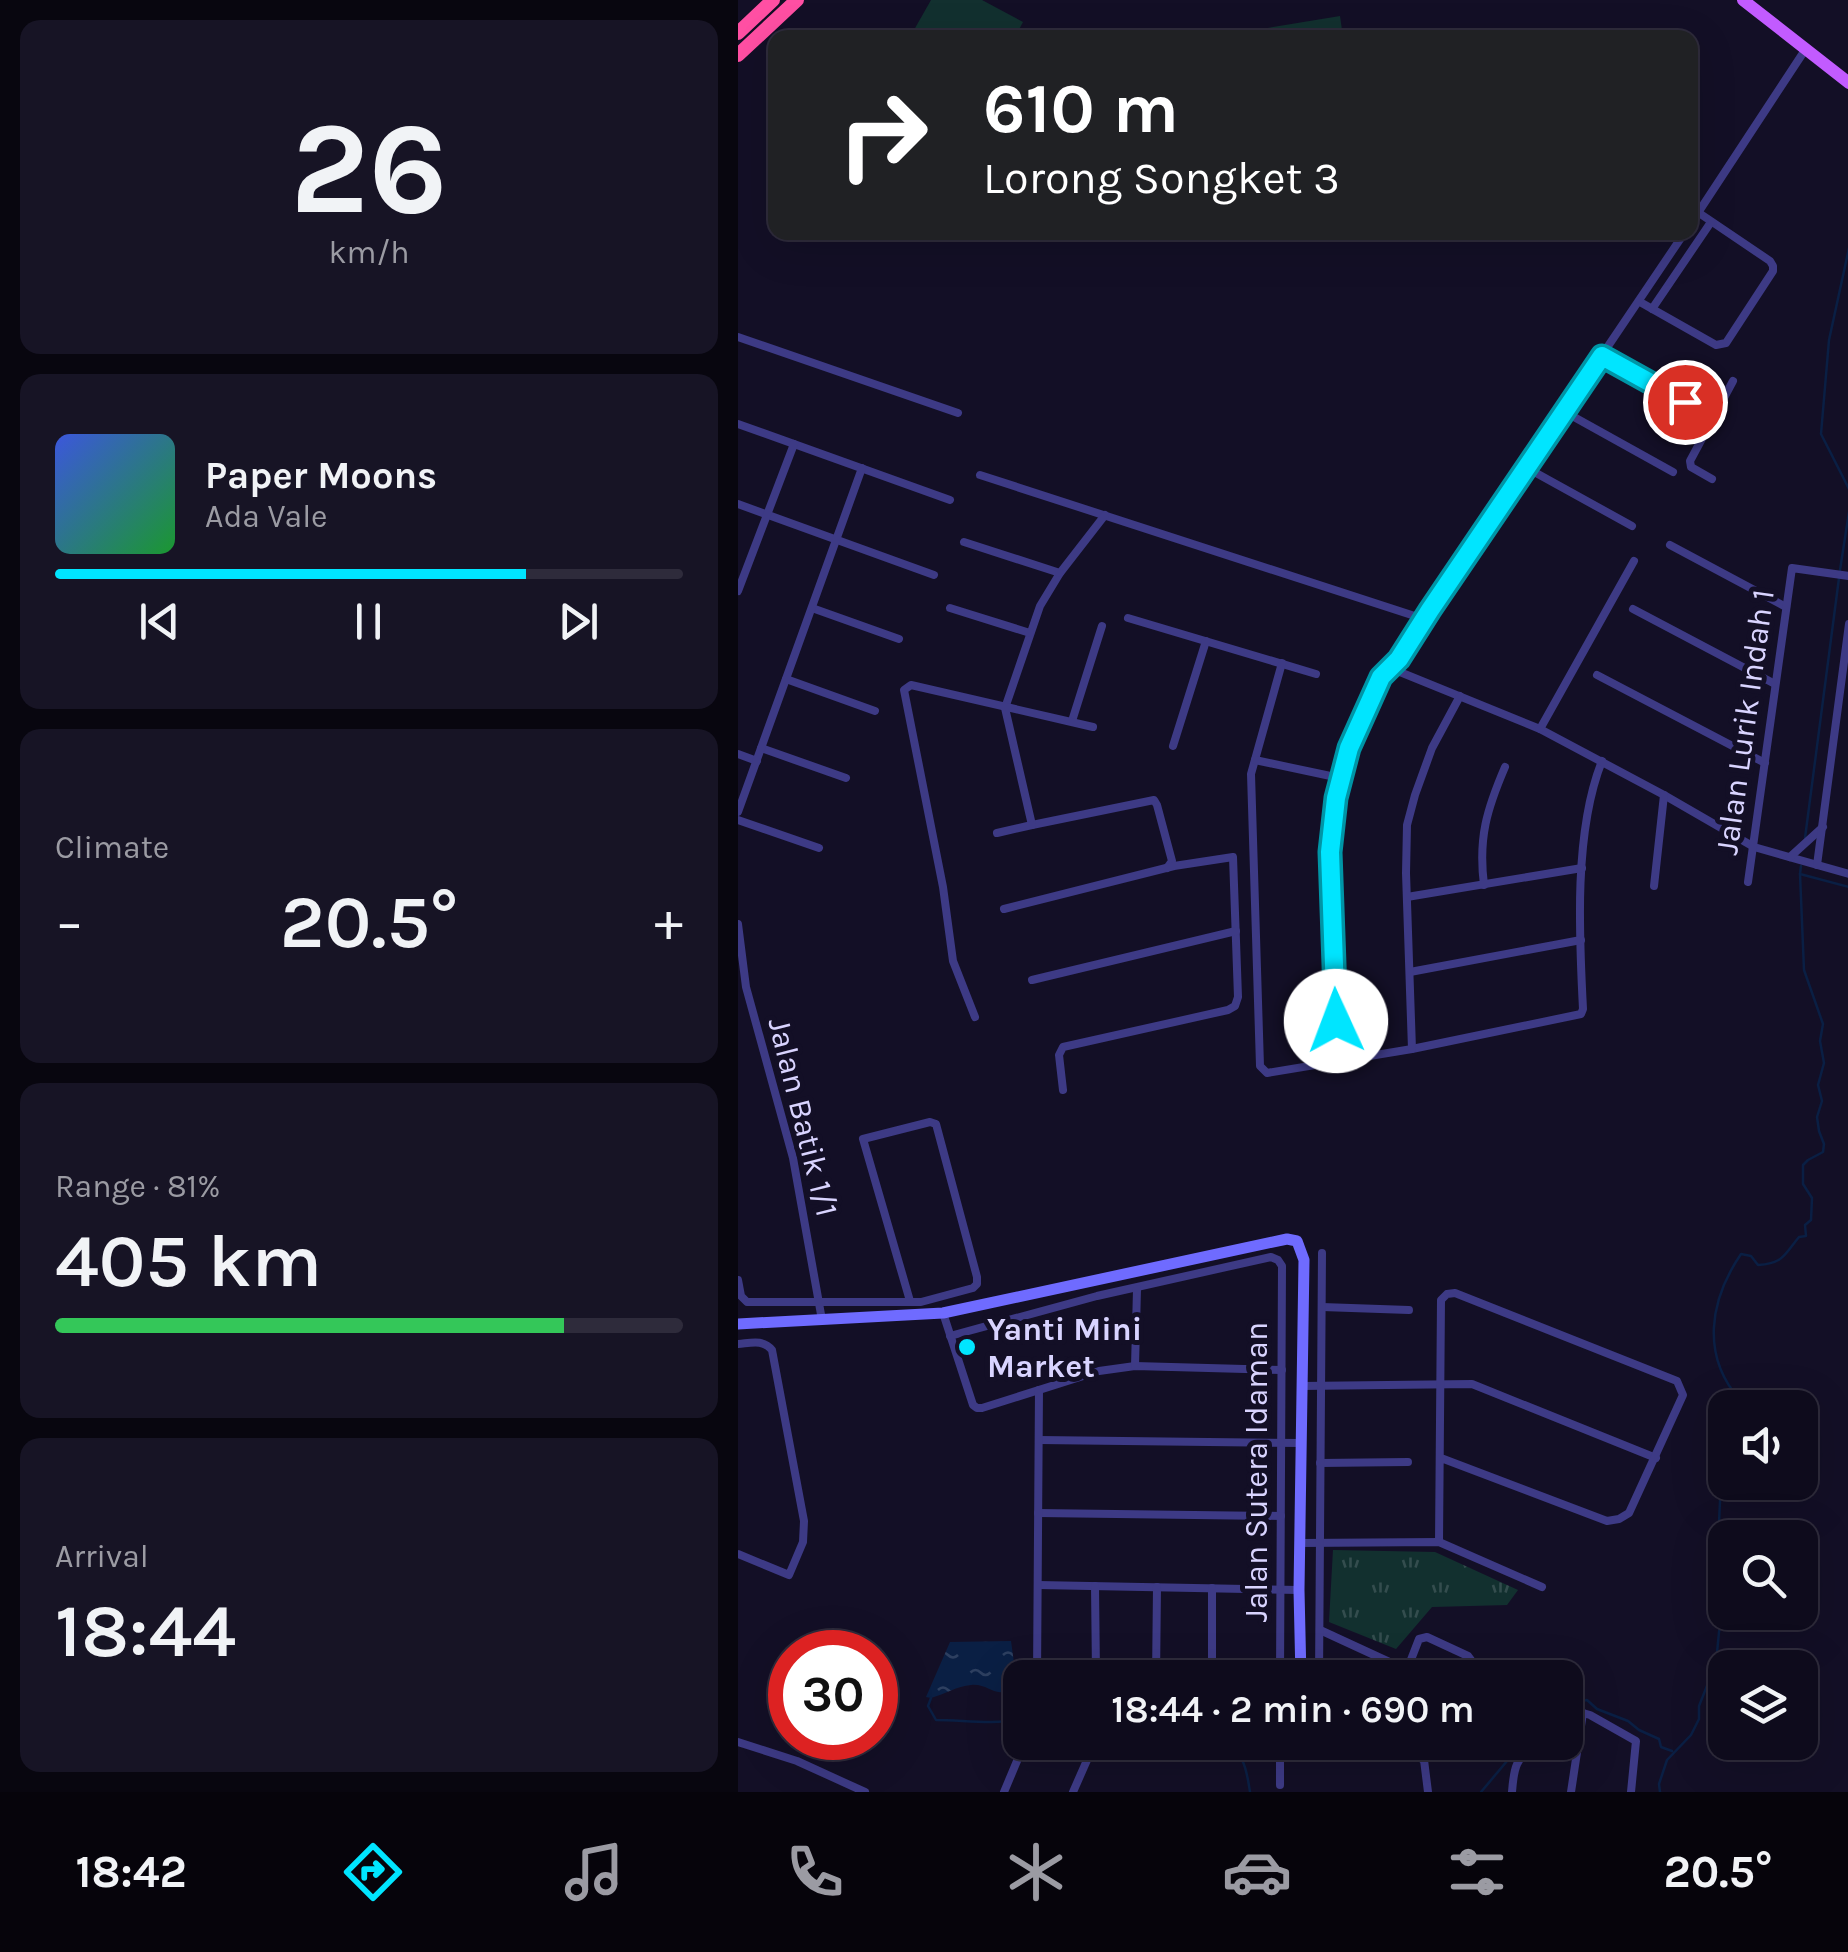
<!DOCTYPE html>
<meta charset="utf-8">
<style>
body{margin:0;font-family:Karla,sans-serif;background:#171425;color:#f1f3f6;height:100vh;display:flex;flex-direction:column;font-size:38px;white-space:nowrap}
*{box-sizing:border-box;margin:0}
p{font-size:32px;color:#9b9ba3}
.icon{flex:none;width:55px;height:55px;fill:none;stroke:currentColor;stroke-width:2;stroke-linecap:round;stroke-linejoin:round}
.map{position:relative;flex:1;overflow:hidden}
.panel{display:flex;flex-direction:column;gap:20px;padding:20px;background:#08060f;width:738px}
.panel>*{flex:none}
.banner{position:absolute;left:30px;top:30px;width:930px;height:210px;border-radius:20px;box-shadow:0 10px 40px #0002,0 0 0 2px #2e2b3b;background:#202124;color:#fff;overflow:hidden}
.buttons{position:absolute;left:970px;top:1390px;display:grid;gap:20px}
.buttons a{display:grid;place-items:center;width:110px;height:110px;border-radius:20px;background:#0e0b1c;box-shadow:0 10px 40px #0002,0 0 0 2px #2e2b3b;font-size:50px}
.speed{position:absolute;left:30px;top:1630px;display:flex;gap:20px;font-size:50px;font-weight:700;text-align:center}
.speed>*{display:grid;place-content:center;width:130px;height:130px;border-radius:50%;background:#0e0b1c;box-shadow:0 10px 40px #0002,0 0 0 2px #2e2b3b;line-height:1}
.speed .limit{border:15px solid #d22;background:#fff;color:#111}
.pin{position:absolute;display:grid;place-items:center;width:85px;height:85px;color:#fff;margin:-42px;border:5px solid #fff;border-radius:50%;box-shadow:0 2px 10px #0007}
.me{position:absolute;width:110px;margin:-55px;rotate:358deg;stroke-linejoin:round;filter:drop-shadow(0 0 8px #0008)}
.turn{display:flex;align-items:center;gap:35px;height:210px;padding:0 50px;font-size:45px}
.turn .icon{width:130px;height:130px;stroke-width:2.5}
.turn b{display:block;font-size:70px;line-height:85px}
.big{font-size:75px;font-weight:600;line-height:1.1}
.panel .widget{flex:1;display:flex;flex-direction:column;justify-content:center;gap:15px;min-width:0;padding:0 35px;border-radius:20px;background:#171425}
.panel .dial{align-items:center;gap:0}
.dial b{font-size:130px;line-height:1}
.song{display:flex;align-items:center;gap:30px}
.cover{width:120px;height:120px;border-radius:15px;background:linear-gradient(135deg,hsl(230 70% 55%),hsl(130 70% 35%))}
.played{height:10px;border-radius:5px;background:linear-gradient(90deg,#00e5ff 75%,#2e2b3b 75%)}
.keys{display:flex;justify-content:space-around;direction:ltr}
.heat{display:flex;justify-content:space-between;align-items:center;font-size:55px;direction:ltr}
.charge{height:15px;border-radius:8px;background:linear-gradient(90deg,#34c759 81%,#2e2b3b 0)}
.trip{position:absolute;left:265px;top:1660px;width:580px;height:100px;border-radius:20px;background:#0e0b1c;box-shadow:0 10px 40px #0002,0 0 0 2px #2e2b3b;font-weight:600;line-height:100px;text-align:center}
.tab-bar{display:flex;height:160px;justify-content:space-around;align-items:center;background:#06040b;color:#9b9ba3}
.tab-bar .icon{width:70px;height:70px}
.tab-bar .active{color:#00e5ff}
.tab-bar b{font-size:45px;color:#f1f3f6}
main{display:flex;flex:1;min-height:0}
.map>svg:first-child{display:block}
.park{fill:url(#park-tufts)}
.pitch{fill:#12302f}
.water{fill:url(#water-ripples)}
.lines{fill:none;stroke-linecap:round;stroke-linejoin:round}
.stream{stroke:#0a1f44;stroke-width:2.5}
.street{stroke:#3d3a85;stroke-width:8}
.secondary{stroke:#6f6bff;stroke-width:11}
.primary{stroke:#c25bff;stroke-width:12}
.highway{stroke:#ff4fa3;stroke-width:14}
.route-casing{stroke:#0095a6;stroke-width:25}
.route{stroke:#00e5ff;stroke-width:18}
.poi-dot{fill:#00e5ff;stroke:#130f26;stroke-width:4}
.labels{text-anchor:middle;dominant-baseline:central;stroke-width:10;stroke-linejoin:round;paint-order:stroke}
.street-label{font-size:32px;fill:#d9d4ff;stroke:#130f26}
.poi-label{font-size:32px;font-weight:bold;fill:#d9d4ff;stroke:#130f26;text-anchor:start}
</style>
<main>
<section class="panel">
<div class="widget dial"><b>26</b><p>km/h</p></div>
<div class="widget">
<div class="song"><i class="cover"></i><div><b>Paper Moons</b><p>Ada Vale</p></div></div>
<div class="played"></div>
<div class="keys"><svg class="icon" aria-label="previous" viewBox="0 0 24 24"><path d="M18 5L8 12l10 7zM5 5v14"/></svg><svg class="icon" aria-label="pause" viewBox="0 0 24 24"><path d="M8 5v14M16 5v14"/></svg><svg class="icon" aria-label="next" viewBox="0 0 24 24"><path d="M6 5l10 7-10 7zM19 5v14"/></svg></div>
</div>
<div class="widget"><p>Climate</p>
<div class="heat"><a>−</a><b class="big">20.5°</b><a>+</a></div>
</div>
<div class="widget"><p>Range · 81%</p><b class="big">405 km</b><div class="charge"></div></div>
<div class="widget"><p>Arrival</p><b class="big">18:44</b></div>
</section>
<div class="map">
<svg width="1111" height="1792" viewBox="0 0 1111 1792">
<defs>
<pattern id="park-tufts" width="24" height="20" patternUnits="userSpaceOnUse" patternTransform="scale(2.5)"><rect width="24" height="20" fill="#12302f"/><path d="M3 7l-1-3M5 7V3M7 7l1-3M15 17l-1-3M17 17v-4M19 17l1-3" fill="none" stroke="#344d4e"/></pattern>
<pattern id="water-ripples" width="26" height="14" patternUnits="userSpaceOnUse" patternTransform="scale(2.5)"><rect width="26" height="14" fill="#0a1f44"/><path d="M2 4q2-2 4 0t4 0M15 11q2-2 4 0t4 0" fill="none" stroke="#2d3f60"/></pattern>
</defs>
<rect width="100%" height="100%" fill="#130f26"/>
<polygon class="park" points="595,1550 697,1552 780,1590 769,1605 694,1607 658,1649 591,1622"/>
<g class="pitch">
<polygon points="193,0 244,0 285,22 277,37 172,37"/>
<polygon points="602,16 605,37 512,37 511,31"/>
</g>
<path class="water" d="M273,1641l6,44c-22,17 -26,-2 -46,0 -14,1 -26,9 -40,13l-5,-1 24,-55z"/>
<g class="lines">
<g class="stream">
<polyline points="1111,248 1091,340 1083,434 1111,489"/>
<polyline points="1102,570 1111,512"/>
<polyline points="1067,838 1101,578"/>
<polyline points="1063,866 1062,874 1111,887"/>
<path d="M1001,1408l1,-8c-39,-44 -31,-99 1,-146l10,2 7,9c26,-2 26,-10 41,-28l7,-1 -1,-11 6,-5 1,-22 -9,-14v-19l5,-5 15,-8 1,-8 -5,-13 -2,-14 5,-16 -4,-16 6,-22 -4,-22 3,-17 -19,-54 -4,-96"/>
<polyline points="988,1476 982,1501 980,1545 988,1569"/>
<path d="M193,1698l-3,8 8,14c28,0 57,5 84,-1"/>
<polyline points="828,1710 839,1702 849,1700 859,1709 890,1721 901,1730 921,1739 923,1747 934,1751"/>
<path d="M481,1742c26,10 27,25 31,50"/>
<polyline points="743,1792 785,1742"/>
<polyline points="922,1792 921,1784 929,1760 953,1735 961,1719 961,1706 978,1663 981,1632 988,1600"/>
</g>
<g class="street">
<polyline points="952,225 1067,50"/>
<polyline points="902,302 978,345 988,343 1035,271 1035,266 1032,261 961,213"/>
<polyline points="914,309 973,222"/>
<polyline points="0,337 220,413"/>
<polyline points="864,356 974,418"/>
<polyline points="827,412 935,472"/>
<polyline points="0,424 212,500"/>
<polyline points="789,468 894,526"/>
<polyline points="242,475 686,619 947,232"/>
<polyline points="974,479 953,467 952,461 995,381"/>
<polyline points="0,504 196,575"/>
<polyline points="367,515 322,573 302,606 267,708 294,825 416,800 419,805 434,861 429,868"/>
<polyline points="226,542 322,573"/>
<polyline points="932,545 1048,607"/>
<polyline points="0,591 56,444"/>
<polyline points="74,608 161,639"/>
<polyline points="212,608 292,633"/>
<polyline points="895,609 1037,684"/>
<polyline points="390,618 578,674"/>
<path d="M544,663l-31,111 9,292 7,7 145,-24 169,-35 2,-5c-4,-76 -9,-178 19,-248"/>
<polyline points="652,668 802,729 926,795 1016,847 1111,874"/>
<polyline points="859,675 1027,763"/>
<polyline points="48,679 137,711"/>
<polyline points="334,721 364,626"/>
<polyline points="802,729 896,561"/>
<polyline points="435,746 468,641"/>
<polyline points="23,748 108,778"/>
<polyline points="0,754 19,761"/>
<polyline points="517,760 602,778"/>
<polyline points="0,812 124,468"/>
<polyline points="0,820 81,848"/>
<polyline points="259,833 294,825"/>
<polyline points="1052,857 1085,827"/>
<polyline points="1079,865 1111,624"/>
<polyline points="1010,882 1054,568 1111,576"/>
<path d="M746,885c-6,-47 3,-76 21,-118"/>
<polyline points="916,886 926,795"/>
<polyline points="669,897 844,868"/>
<polyline points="266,909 436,866 495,857 500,997 497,1006 490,1010 325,1047 321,1055 325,1090"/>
<polyline points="0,924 8,987 55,1158 84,1320"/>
<polyline points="672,972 843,940"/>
<polyline points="294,980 498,931"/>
<polyline points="237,1017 215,961 205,887 166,690 173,685 355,727"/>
<polyline points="674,1049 668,873 669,825 677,795 694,748 722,696"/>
<polyline points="600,1061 591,852 597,798 611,748 640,682 661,659 686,619"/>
<polyline points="0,1280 3,1296 9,1302 183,1302 235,1288 239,1284 239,1277 198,1124 192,1122 125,1139 172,1301"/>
<polyline points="584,1307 671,1310"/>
<polyline points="205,1313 235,1405 239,1408 244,1408 361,1371 397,1366 544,1370"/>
<polyline points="212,1336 359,1296 533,1257 540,1260 544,1266 542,1678"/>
<path d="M0,1344c13,-1 25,-5 34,6l32,171 -1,21 -14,33 -51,-21"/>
<polyline points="397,1366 399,1289"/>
<polyline points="563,1386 734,1384 918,1458"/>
<polyline points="301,1440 563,1443"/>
<polyline points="582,1463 670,1462"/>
<polyline points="300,1513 543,1516"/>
<polyline points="701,1542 703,1300 709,1294 717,1293 939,1381 945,1395 891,1513 881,1519 869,1521 703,1458"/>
<polyline points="562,1543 701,1542 804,1587"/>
<polyline points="300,1585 561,1590"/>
<polyline points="357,1586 358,1674"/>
<polyline points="474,1588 474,1678"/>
<polyline points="582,1630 686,1678"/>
<polyline points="669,1670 681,1639 689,1637 730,1656 733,1660 726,1678"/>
<polyline points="299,1678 301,1390"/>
<polyline points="418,1678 419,1587"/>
<polyline points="581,1678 584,1253"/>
<polyline points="828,1720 845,1713 852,1715 898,1741 893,1792"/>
<polyline points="0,1742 59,1761 127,1792"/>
<polyline points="648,1742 686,1760"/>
<polyline points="542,1785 542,1742"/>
<polyline points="266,1792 287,1742"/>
<polyline points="335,1792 357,1742"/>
<polyline points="690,1792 686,1760 694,1742"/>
<path d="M774,1792c2,-27 4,-31 23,-50"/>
<polyline points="833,1792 845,1713"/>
</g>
<polyline class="secondary" points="0,1324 205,1313 549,1239 559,1241 566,1260 561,1590 563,1678"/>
<polyline class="primary" points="1005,0 1111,83"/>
<g class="highway">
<polyline points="0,33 35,0"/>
<polyline points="0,55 59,0"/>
</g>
</g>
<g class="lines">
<defs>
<polyline id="route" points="598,1021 592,852 598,798 611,748 643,677 661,659 692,610 864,356 947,402"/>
</defs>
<use href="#route" class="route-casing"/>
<use href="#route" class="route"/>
</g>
<circle class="poi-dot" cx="229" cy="1347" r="10"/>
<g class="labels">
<g class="street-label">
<text transform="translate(1007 722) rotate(-82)">Jalan Lurik Indah 1</text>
<text transform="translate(65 1117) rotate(76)">Jalan Batik 1/1</text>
<text transform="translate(518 1472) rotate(-90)">Jalan Sutera Idaman</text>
</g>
<g class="poi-label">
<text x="249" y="1329">Yanti Mini<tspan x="249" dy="37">Market</tspan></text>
</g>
</g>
</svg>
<div class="buttons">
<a><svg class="icon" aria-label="sound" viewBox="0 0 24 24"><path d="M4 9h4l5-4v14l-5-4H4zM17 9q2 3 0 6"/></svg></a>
<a><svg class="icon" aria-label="search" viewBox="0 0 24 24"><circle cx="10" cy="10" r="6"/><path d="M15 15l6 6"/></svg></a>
<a><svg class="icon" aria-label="layers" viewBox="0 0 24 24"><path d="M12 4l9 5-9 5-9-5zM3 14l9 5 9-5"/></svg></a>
</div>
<div class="speed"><div class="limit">30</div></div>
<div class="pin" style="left:947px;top:402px;background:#d93025"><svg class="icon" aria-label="arrive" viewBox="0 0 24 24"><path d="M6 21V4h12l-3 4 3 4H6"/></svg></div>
<svg class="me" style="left:598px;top:1021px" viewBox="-20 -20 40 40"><circle r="19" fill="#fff"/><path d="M0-13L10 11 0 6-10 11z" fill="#00e5ff"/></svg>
<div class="trip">18:44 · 2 min · 690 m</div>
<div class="banner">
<div class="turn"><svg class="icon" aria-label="right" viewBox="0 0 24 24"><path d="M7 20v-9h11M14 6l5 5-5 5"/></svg><div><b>610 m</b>Lorong Songket 3</div></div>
</div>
</div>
</main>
<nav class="tab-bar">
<b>18:42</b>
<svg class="icon active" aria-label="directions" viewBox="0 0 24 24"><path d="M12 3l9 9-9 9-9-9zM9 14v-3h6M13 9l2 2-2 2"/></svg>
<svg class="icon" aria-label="music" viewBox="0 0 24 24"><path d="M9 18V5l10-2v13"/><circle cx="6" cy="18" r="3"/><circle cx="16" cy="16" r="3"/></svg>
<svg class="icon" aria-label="phone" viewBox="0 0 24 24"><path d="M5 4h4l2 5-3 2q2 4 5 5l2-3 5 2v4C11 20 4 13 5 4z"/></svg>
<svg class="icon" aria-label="climate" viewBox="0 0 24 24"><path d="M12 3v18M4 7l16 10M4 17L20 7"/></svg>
<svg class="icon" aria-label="car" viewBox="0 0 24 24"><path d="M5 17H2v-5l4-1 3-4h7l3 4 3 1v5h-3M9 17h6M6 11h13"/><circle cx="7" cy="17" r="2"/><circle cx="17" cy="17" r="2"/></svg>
<svg class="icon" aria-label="filters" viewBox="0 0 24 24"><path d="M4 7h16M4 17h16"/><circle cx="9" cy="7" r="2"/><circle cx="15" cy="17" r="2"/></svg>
<b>20.5°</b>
</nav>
